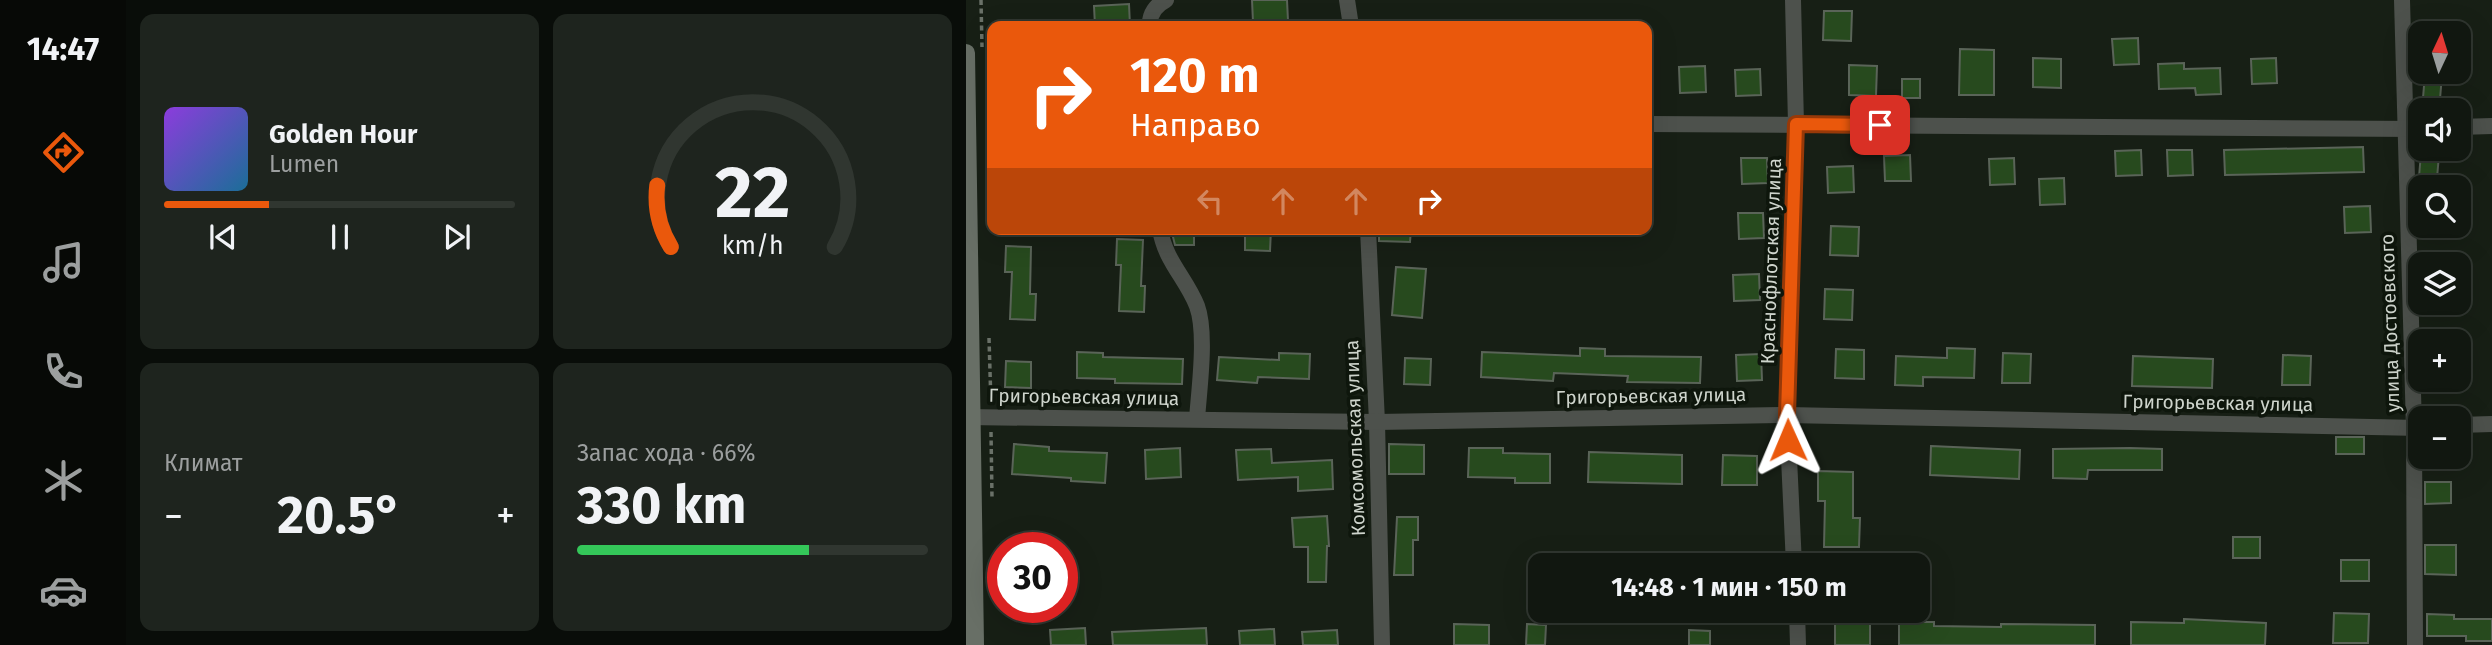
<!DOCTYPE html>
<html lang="ru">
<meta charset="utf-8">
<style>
body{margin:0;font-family:"Fira Sans",sans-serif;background:#1e241e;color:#f1f3f6;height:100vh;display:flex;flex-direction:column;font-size:26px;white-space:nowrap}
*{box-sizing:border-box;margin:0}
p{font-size:23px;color:#9c9f9f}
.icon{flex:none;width:38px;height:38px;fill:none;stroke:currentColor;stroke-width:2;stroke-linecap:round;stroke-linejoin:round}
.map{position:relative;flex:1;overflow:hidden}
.details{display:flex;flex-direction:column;gap:14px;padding:14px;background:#090d09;width:840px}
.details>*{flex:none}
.banner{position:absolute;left:21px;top:21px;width:665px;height:214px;border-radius:14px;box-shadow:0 7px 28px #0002,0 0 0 2px #303630;background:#ea580c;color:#fff;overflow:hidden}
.needle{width:46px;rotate:4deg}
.fabs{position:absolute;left:1442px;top:21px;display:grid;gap:14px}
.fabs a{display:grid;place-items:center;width:63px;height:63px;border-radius:14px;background:#111710;box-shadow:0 7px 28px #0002,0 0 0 2px #303630;font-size:35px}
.speed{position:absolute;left:21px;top:532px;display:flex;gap:14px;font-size:35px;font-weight:700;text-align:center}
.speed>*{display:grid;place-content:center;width:91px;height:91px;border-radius:50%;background:#111710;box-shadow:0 7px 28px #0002,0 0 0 2px #303630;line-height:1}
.speed .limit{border:10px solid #d22;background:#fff;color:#111}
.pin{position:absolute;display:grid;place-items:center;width:60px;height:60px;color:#fff;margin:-30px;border-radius:14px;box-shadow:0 4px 10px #0006}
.me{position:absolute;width:77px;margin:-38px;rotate:359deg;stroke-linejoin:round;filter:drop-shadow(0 0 5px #0008)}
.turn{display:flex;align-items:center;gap:24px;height:147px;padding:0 28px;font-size:32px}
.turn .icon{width:91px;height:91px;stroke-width:2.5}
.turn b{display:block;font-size:49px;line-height:60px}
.lanes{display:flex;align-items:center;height:66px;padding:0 28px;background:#0003;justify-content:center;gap:35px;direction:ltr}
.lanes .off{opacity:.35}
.big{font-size:52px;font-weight:700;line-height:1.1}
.details .widget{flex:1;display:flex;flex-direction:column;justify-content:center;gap:10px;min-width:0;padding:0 24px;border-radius:14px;background:#1e241e}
.details .dial{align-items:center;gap:0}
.dial svg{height:182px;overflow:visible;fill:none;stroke:#303630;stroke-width:7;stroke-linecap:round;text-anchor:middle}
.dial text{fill:#f1f3f6;stroke:none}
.song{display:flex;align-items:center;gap:21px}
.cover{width:84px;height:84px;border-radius:10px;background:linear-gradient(135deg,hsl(270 70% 55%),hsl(200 70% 35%))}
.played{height:7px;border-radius:4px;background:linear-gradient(90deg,#ea580c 30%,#303630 30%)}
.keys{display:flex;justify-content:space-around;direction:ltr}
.heat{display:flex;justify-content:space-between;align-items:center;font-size:38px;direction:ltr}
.charge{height:10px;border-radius:5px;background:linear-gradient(90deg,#34c759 66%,#303630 0)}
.details .tiles{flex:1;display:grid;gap:14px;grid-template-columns:repeat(2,1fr)}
.trip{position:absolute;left:562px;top:553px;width:402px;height:70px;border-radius:14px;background:#111710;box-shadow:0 7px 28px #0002,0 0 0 2px #303630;font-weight:700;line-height:70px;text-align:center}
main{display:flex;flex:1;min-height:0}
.dock{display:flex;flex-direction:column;width:126px;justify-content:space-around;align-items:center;background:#070906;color:#9c9f9f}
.dock .icon{width:49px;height:49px}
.dock .current{color:#ea580c}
.dock b{font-size:32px;color:#f1f3f6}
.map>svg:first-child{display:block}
.building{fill:#274a1e;stroke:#5a6458;stroke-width:2}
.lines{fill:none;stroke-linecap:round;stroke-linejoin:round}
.path{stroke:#6a7168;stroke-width:3.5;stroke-dasharray:5 3.5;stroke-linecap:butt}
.minor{stroke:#4d514c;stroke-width:16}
.secondary{stroke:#686f66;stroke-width:18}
.route-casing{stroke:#983908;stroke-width:18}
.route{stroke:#ea580c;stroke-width:12}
.labels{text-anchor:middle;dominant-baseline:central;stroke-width:7;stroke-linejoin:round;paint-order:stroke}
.street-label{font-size:19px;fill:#ced4cc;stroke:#0e160c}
</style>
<main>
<nav class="dock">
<b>14:47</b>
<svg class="icon current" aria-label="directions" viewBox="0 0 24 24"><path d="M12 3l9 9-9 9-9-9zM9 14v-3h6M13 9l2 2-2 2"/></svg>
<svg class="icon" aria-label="music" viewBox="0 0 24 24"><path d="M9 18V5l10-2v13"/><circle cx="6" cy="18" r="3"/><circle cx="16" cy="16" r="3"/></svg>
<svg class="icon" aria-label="phone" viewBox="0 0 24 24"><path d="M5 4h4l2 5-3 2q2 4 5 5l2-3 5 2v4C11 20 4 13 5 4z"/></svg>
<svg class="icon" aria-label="climate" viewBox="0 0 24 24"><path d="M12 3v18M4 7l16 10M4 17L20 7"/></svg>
<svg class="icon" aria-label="car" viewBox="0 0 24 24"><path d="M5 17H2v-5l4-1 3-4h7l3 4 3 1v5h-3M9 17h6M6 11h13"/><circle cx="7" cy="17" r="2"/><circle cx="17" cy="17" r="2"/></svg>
</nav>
<section class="details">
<div class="tiles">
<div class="widget">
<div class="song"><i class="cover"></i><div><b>Golden Hour</b><p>Lumen</p></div></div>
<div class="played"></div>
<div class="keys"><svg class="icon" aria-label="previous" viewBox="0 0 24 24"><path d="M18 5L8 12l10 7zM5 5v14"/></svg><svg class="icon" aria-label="pause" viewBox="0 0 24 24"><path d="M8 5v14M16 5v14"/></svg><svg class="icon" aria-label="next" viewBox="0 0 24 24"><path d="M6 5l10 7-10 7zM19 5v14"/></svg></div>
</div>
<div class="widget dial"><svg viewBox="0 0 100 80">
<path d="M14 69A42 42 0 1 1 86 69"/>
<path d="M14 69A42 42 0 0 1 8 42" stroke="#ea580c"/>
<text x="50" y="56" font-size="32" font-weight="700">22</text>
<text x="50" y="72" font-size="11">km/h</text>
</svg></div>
<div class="widget"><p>Климат</p>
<div class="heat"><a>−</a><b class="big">20.5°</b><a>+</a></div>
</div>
<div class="widget"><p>Запас хода · 66%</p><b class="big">330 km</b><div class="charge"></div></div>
</div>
</section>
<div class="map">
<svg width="1526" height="645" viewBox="0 0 1526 645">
<rect width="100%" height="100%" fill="#171f15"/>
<g class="building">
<polygon points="286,0 321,0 322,21 287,22"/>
<polygon points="163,4 164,26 129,26 128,6"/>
<polygon points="858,11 886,11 885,41 857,40"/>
<polygon points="1172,38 1173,64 1148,65 1146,39"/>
<polygon points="994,49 1028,50 1028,95 993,95"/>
<polygon points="1067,58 1095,59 1095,88 1067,87"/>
<polygon points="1310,58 1311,83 1286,84 1285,59"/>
<polygon points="1218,63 1218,69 1254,68 1255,94 1230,95 1229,88 1193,89 1192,64"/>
<polygon points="883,65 911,66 910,96 883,95"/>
<polygon points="739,66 740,92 714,93 713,67"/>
<polygon points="794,69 795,95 770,96 769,70"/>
<polygon points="1459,74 1476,75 1474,99 1457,98"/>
<rect x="936" y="79" width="18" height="19"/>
<polygon points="1397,147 1398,172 1259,175 1258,150"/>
<polygon points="1175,150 1176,175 1150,176 1149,151"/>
<polygon points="1201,150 1226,150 1227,175 1202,176"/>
<polygon points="1455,153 1473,155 1471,178 1453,177"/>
<polygon points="944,155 945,181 919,181 918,156"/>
<polygon points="775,158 801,158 802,183 776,184"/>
<polygon points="1048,158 1049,184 1024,185 1023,159"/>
<polygon points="887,166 888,192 862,193 861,167"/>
<polygon points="1098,178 1099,204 1074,205 1073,179"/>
<polygon points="1404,206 1405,232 1379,233 1378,207"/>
<polygon points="772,213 797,213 798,238 773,239"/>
<polygon points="865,226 893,227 892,256 864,255"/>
<polygon points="205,229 228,229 228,245 209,245"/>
<polygon points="279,229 305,229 304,251 279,250"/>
<polygon points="413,229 445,229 444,242 413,241"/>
<polygon points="151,239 177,240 175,286 179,286 178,312 153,311 155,265 150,265"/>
<polygon points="40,246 65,247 64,294 70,294 69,320 44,319 46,272 39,272"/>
<polygon points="430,267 460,269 456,318 426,315"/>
<polygon points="793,274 794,300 768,301 767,275"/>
<polygon points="859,289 887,290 886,320 858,319"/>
<polygon points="614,348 639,349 639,356 735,357 734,383 661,382 662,376 588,373 587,381 515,377 516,352 614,356"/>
<polygon points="981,348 1009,349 1008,378 957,377 957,386 929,385 930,356 981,358"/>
<polygon points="870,349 898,350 898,379 869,378"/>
<polygon points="111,352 137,353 137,357 217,359 216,384 149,383 149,379 111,378"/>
<polygon points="313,353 344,354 343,379 292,377 291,383 251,380 253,357 313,360"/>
<polygon points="1037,353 1065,354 1064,383 1036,383"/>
<polygon points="795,354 796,380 771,381 770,355"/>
<polygon points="1317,355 1345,356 1344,385 1316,385"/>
<polygon points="1167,356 1247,359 1246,388 1166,386"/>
<polygon points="439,358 465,359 464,385 438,384"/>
<polygon points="40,361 65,362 65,388 39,387"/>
<rect x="1370" y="437" width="28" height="17"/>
<polygon points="48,444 83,447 83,451 141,453 139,483 105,481 105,478 46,474"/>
<polygon points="423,444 458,445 458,474 423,474"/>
<polygon points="965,446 1054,450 1053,479 964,475"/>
<polygon points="214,448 215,477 180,479 179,450"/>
<polygon points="503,448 537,448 537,453 584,454 584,483 549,483 549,478 502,477"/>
<polygon points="1164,448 1196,449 1196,470 1122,470 1121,479 1087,478 1087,449"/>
<polygon points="305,449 306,463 366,460 367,489 332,491 332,477 272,480 270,450"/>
<polygon points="623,452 716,455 716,484 622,482"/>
<polygon points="757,455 791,456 791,485 756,485"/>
<polygon points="852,471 887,472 887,518 894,518 893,547 858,547 859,501 852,501"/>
<polygon points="1459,482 1485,482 1485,503 1459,504"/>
<polygon points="361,516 363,546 361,546 360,582 342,582 342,547 328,547 326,518"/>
<polygon points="431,517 452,517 452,540 447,540 447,575 428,575"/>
<rect x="1267" y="537" width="27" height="21"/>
<polygon points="1459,545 1490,545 1490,575 1459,574"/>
<rect x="1375" y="560" width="28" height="21"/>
<polygon points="1368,613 1403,614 1402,643 1367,643"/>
<polygon points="1461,614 1488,615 1488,619 1526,619 1526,641 1500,641 1500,636 1461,636"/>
<polygon points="1218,619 1300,623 1299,645 1165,645 1165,622 1218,623"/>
<rect x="869" y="621" width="35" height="24"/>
<polygon points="933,622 968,622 968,626 1035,627 1035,624 1129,625 1129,645 933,645"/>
<polygon points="488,624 523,625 523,645 488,645"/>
<polygon points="561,624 580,625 579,645 560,645"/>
<polygon points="119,628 120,645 85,645 84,630"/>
<polygon points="240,628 241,645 147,645 146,632"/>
<polygon points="308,629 309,645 274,645 273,631"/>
<polygon points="371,630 372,645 337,645 336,632"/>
<polygon points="723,630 744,631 744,645 723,645"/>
</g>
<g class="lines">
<g class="path">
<polyline points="15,0 16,47"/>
<polyline points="23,338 25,404"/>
<polyline points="25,432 26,498"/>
</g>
<g class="minor">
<polyline points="381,0 385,26"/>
<polyline points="827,0 830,124 821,415 828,565"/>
<polyline points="1436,0 1448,428 1449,645"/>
<path d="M184,26c-1,-12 6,-21 16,-26"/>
<polyline points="681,124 1454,129"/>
<polyline points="1493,127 1526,126"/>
<path d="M194,229c5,32 26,49 37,77 10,27 2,84 0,113"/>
<polyline points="402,229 411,422 416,645"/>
<polyline points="0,417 411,422 821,415 1454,428"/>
<polyline points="1493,425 1526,424"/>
<polyline points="831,611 832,645"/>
</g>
<polyline class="secondary" points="0,53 9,645"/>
</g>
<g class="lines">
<defs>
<polyline id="route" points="822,440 821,415 830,124 914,125"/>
</defs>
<use href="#route" class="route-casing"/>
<use href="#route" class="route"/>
</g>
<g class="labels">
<g class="street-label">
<text transform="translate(805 261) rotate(-88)">Краснофлотская улица</text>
<text transform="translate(1424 323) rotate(-92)">улица Достоевского</text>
<text transform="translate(685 396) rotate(-1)">Григорьевская улица</text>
<text transform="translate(118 397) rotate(1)">Григорьевская улица</text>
<text transform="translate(1252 403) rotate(1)">Григорьевская улица</text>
<text transform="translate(389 438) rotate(-92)">Комсомольская улица</text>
</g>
</g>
</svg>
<div class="fabs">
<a><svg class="needle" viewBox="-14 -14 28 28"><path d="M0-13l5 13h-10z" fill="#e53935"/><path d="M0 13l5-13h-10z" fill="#9c9f9f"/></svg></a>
<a><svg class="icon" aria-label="sound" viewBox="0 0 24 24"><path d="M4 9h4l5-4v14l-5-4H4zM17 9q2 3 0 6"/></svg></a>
<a><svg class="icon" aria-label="search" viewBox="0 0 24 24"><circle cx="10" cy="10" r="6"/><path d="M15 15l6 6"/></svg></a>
<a><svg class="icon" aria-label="layers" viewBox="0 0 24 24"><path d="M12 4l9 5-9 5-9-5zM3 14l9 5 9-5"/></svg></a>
<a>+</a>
<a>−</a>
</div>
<div class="speed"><div class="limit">30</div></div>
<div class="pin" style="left:914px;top:125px;background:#d93025"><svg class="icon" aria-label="arrive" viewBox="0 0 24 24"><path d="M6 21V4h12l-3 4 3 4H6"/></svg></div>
<svg class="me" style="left:822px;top:440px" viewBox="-20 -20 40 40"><path d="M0-17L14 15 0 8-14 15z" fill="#ea580c" stroke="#fff" stroke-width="4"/></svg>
<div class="trip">14:48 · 1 мин · 150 m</div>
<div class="banner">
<div class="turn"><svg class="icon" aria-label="right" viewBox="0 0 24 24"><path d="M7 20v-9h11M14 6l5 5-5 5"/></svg><div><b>120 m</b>Направо</div></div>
<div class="lanes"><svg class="icon off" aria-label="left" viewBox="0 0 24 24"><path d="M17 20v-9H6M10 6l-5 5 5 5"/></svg><svg class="icon off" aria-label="ahead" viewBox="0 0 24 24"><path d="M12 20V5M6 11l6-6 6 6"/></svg><svg class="icon off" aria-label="ahead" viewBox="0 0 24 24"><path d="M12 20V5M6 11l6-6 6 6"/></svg><svg class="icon" aria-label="right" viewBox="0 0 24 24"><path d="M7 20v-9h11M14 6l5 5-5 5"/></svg></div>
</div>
</div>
</main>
